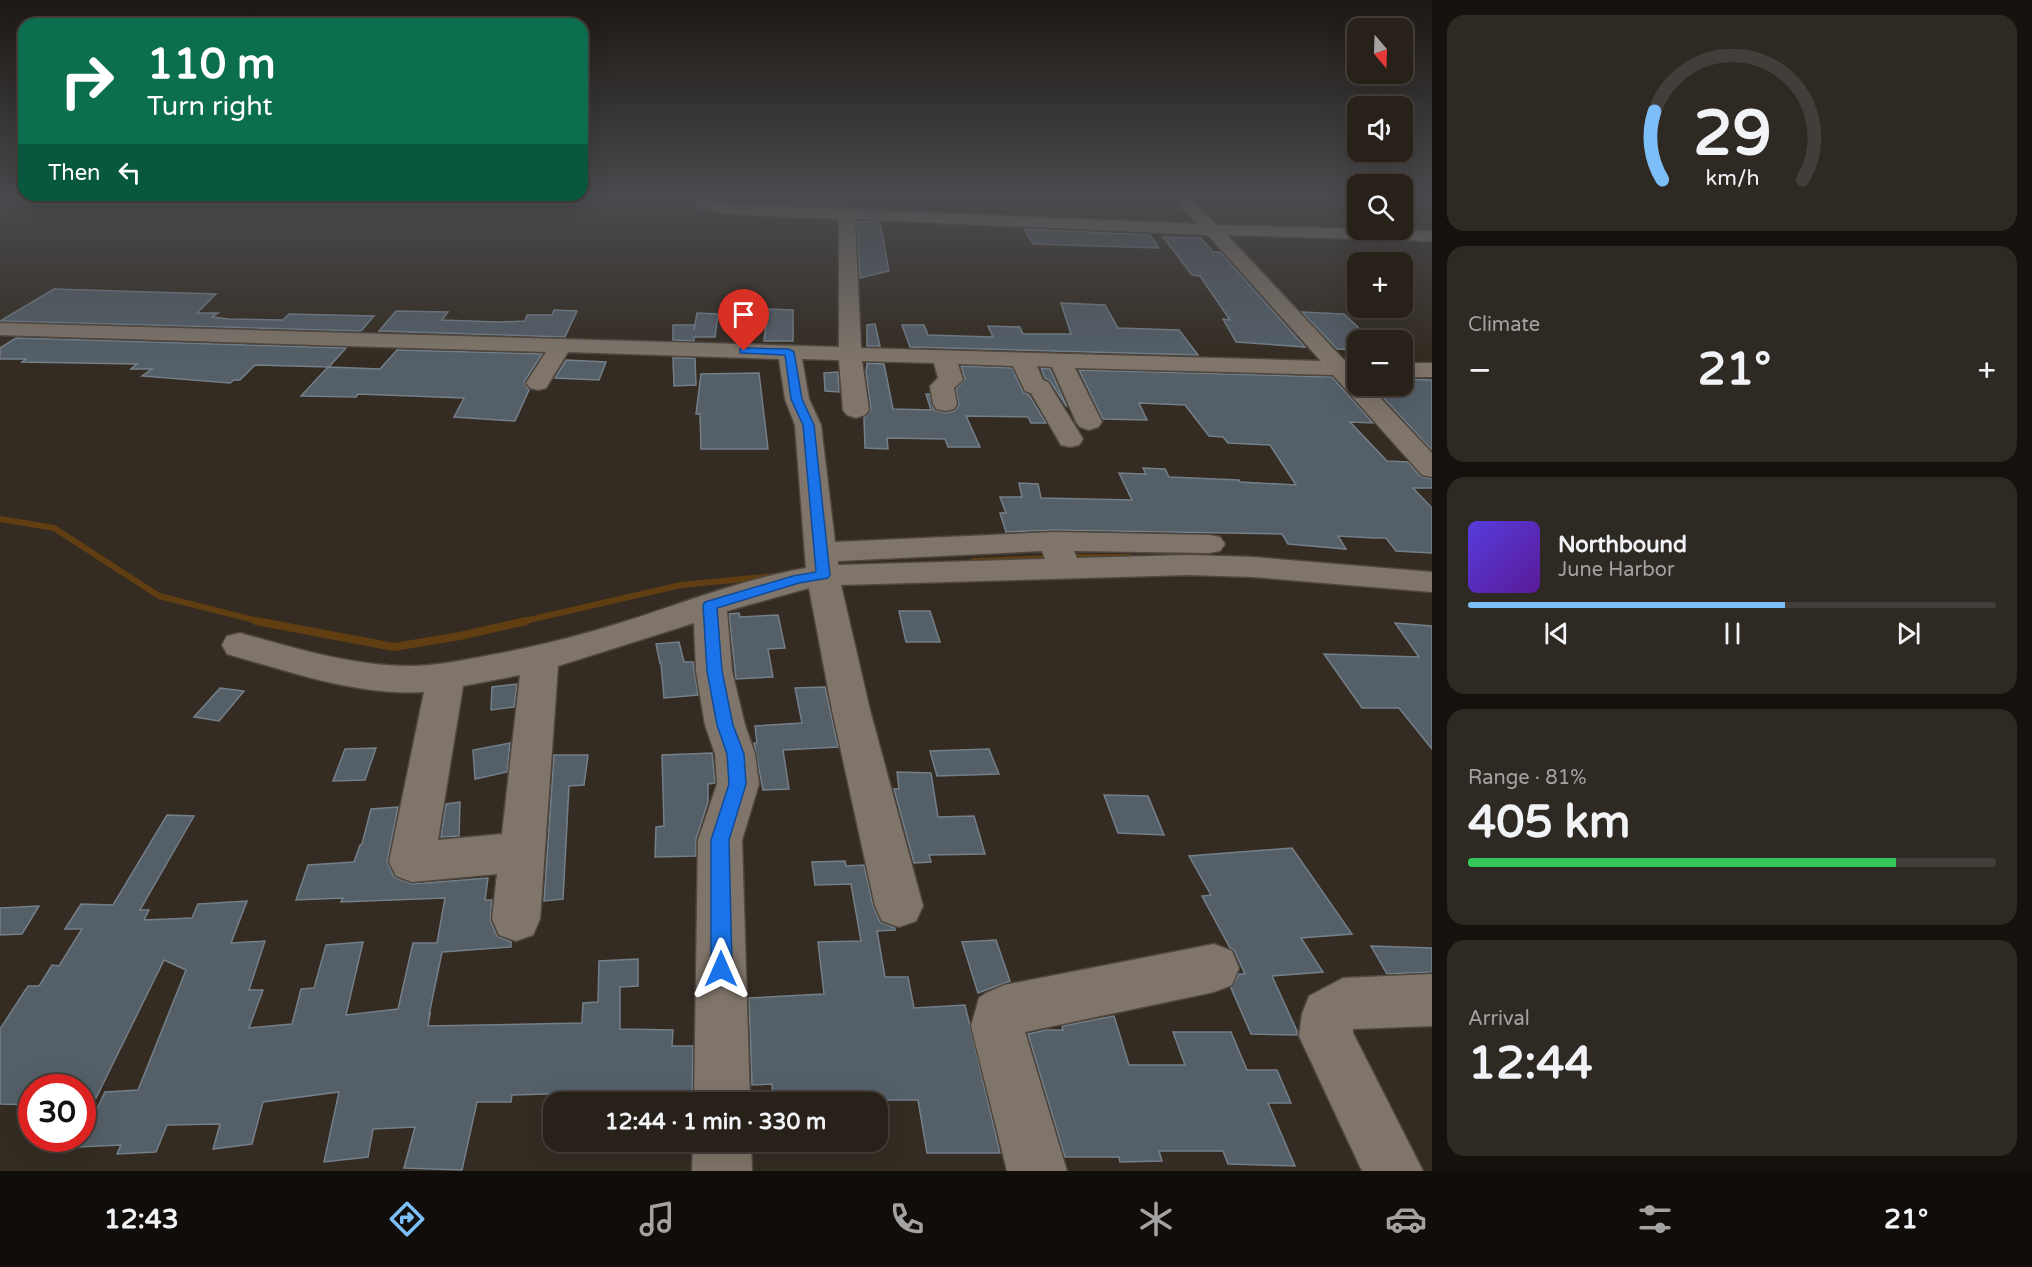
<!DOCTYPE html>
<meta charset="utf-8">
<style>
body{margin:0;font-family:"Varela Round",sans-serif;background:#2f2923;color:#f1f3f6;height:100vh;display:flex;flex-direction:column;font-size:22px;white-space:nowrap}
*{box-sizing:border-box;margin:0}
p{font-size:20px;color:#a4a3a2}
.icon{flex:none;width:33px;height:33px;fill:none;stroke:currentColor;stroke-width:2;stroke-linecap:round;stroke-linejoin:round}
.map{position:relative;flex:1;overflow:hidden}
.panel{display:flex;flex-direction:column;gap:15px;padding:15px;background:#15120e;width:600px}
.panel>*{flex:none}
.banner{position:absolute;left:18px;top:18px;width:570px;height:183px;border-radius:18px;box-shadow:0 6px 24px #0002,0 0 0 2px #433e39;background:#0b6e4f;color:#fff;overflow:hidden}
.needle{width:39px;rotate:161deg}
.controls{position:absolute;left:1347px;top:18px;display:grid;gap:12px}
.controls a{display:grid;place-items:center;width:66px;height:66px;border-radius:12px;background:#27211a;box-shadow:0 6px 24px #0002,0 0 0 2px #433e39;font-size:30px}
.speed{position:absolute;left:18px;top:1074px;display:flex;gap:12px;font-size:30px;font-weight:700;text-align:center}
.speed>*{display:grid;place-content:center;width:78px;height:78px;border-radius:50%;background:#27211a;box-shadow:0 6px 24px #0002,0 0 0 2px #433e39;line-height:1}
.speed .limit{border:9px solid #d22;background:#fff;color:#111}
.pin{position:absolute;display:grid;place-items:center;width:51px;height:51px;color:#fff;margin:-62px -26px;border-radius:50% 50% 50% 0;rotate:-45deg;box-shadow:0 0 6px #0007}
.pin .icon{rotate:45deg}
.me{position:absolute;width:66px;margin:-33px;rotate:0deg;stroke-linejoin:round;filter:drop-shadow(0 0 4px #0008)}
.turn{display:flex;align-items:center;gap:21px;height:126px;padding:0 30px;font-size:27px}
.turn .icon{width:78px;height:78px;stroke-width:2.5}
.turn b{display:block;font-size:42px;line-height:51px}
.then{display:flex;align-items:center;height:57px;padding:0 30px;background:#0003;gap:12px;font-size:22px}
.big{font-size:45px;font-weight:700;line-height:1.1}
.panel .widget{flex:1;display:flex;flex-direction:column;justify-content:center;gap:9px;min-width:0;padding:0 21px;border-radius:18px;background:#2f2923}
.panel .dial{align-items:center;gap:0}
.dial svg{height:156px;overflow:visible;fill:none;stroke:#433e39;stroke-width:7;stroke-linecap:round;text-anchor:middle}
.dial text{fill:#f1f3f6;stroke:none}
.song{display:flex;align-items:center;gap:18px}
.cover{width:72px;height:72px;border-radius:9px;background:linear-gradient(135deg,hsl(250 70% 55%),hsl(270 70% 35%))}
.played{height:6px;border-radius:3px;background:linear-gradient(90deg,#7bbef8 60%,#433e39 60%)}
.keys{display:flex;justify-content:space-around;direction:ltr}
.heat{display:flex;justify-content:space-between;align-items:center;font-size:33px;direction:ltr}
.charge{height:9px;border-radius:4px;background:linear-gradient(90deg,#34c759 81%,#433e39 0)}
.trip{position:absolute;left:543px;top:1092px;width:345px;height:60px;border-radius:18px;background:#27211a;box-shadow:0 6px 24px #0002,0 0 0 2px #433e39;font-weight:700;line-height:60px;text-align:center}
.dock{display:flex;height:96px;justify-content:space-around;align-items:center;background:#100d0a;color:#a4a3a2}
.dock .icon{width:42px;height:42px}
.dock .current{color:#7bbef8}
.dock b{font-size:27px;color:#f1f3f6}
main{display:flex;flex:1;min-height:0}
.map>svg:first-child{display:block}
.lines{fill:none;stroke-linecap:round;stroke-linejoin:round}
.stream-far1{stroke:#613e11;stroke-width:6}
.stream{stroke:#613e11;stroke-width:8}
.canal{fill:#613e11;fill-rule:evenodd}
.building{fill:#545f68;stroke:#747f89;stroke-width:1.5}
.minor-casing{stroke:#4f473f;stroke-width:3}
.minor{fill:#7f756a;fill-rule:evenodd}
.route{fill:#1a73e8;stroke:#114b97;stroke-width:1.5}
</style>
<main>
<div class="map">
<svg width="1432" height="1171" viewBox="0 0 1432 1171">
<rect width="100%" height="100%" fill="#342c22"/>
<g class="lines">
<g class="stream-far1">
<polyline points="0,519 54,528 159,596 262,622"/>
<polyline points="1070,557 1130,557"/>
<polyline points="974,561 1052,558"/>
<polyline points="520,622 681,585 774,576"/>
</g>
<polyline class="stream" points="256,621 394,647 460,636 526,621"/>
<path class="canal" d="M714,196h12c13,10 32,1 44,10l-6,3 -34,-2z"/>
</g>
<g class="building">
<polygon points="857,221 880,222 889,271 860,278"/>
<polygon points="1024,229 1150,235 1159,248 1033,244"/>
<polygon points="1163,237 1201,238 1213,252 1220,252 1305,347 1236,342 1223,319 1230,320 1200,276 1192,275"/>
<polygon points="54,289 216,294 197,313 218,313 212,317 229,319 283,320 289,314 374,316 361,331 0,321"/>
<polygon points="1061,303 1105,305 1118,328 1179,330 1198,355 910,347 902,325 924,325 928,335 993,337 988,326 1020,327 1023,334 1071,334"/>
<polygon points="768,309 793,310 793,341 764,341"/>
<polygon points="554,310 577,311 565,337 379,331 396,311 448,312 442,320 498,322 525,321 527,315 552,315"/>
<polygon points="1302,312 1344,314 1358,327 1358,350 1337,349"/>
<polygon points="697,313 718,314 715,337 694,337 694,341 673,340 673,325 694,325 694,330"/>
<polygon points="875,324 880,346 867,346 867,325"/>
<polygon points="16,338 346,348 329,367 255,365 240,380 234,380 230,383 142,376 152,369 131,369 137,364 22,362 26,359 0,359 0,348"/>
<polygon points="397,350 542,354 524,382 529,390 515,421 454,417 464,398 358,394 356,397 301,396 328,367 380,369"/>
<polygon points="673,358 695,358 696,385 674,386"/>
<polygon points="566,360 606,362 599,380 555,378"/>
<polygon points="867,363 884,364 893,409 931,410 926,394 929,394 934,410 945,413 954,411 959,405 956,389 965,379 961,366 1012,368 1023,392 1029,395 1046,423 1031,423 1028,417 966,416 980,447 948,447 945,439 887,438 888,449 865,448 864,418 871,410 866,372"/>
<polygon points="1041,368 1050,369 1067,407 1050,381 1045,378"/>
<polygon points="1079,370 1332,377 1373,423 1350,422 1387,461 1408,462 1420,476 1432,479 1432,488 1413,488 1432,508 1432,553 1396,551 1386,538 1375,538 1338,536 1346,549 1288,544 1282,534 1054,530 1006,532 1000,513 1006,513 1000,497 1022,497 1019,483 1038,484 1041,498 1132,500 1119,473 1146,474 1143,468 1165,469 1169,477 1239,480 1240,482 1296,485 1270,445 1228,443 1223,437 1209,436 1185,405 1139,403 1147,420 1103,419"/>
<polygon points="838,372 839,392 825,391 824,373"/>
<polygon points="759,373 768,449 701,449 700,414 696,414 701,374"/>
<polygon points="1402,379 1432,380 1432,450 1374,388 1402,390"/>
<polygon points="899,611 930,611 940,642 906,642"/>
<polygon points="739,613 740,617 778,615 785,648 768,649 773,677 736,679 729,614"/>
<polygon points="1395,623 1432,626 1432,749 1399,708 1362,708 1324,654 1419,657"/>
<polygon points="679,642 684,662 693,662 698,695 664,698 661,663 660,663 656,644"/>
<polygon points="517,684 514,707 491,710 492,687"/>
<polygon points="825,687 838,747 783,750 789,789 763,790 754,743 757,743 755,726 802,723 795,688"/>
<polygon points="220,688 244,691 219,721 194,717"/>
<polygon points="510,743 507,772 475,779 473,750"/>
<polygon points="376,748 365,780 333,781 345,749"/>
<polygon points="989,749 999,774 937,776 930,751"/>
<polygon points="712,753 715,783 708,784 708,802 696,839 696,856 655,857 656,827 664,826 662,755"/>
<polygon points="554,755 588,755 584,785 569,786 563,899 544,901"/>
<polygon points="897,772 931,773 938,817 974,816 985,854 929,855 931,862 914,863 894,789 899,789"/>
<polygon points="1104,795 1148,796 1164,835 1118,833"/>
<polygon points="460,802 459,836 441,837 446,804"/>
<polygon points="398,807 387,862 394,877 412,884 488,878 485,900 492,900 490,920 497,936 511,942 511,947 442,952 429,1015 430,1014 428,1026 582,1023 583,1003 598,1002 599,961 638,959 638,986 620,987 620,1029 673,1030 672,1046 693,1046 692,1102 578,1102 579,1093 512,1095 511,1102 477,1102 462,1170 404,1168 415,1127 373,1129 368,1157 324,1162 339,1092 263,1102 252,1144 213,1149 220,1124 167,1125 156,1152 117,1154 121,1145 79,1147 105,1092 138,1090 186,970 164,960 96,1098 82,1099 82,1088 32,1088 32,1105 0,1104 0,1029 28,986 39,986 52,965 59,966 82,929 65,929 81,904 113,905 167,815 194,816 140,910 149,910 144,920 192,918 198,904 247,901 231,943 265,941 249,990 263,990 249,1028 292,1024 301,989 314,988 326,945 363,942 346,1015 398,1009 413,943 437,943 445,898 341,902 343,898 296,900 308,865 354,862 360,845 362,844 371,809"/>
<polygon points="1292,848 1352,934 1301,938 1323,972 1272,976 1297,1031 1297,1035 1251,1034 1231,988 1239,974 1245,974 1234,950 1230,948 1202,896 1211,895 1189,856"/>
<polygon points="845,861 846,866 864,865 873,906 880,922 895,928 895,930 877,931 885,977 908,977 914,1008 965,1005 1000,1153 927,1153 918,1100 880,1100 881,1102 773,1102 772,1084 752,1085 749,998 824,994 818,942 861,941 851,884 815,885 812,862"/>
<polygon points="39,906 22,934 0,935 0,908"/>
<polygon points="996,940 1010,981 978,993 962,942"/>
<polygon points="1371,946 1432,948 1432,972 1387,974"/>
<polygon points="1114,1016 1129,1065 1185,1065 1173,1032 1231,1032 1247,1070 1277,1070 1291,1103 1268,1103 1295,1166 1228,1164 1223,1151 1159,1151 1162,1161 1120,1162 1119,1157 1065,1157 1028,1034 1046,1030 1063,1030 1062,1026"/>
</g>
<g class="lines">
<defs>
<g id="minor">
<path d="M694,196h14l3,5 18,3 469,20 -28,-28h16l31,29 215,6v10l-205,-6 119,127h12v24h11l63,67v24l-10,-2 -89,-100 -258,-7 27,54 -4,5 -9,3 -9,-3 -4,-5 -24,-55 -15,-1 6,14 5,2 35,57 -4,6 -9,2 -9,-2 -30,-52 -6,-2 -12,-25 -55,-2 5,16 -9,8 3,16 -3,5 -9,2 -9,-2 -3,-5 -3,-18 8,-8 -4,-15 -72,-2 7,49 -4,5 -9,3 -9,-3 -4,-5 -4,-50 -37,-1 7,40 12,26 14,117 219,-10 155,3 11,2 5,7 -5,7 -11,2 -135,-2 3,7 111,-3 65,2 179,15v20l-179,-15 -65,-2 -347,10 29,125 53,196 -7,15 -17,6 -17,-6 -7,-15 -43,-196 -23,-122 -82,23 5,60 13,54 10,29 4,30 -17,56 8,262h-56l4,-262 19,-56 -2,-30 -10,-29 -9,-54 -2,-48 -136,43 -18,253 -7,16 -17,6 -17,-6 -7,-16 5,-45 -85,8 -16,-6 -7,-14 35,-170c-67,4 -133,-20 -197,-38l-5,-9 5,-9 13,-3c55,15 111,33 169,33 28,0 55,-6 81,-11 45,-8 89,-19 133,-33 60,-19 120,-43 183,-54l-11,-143 -10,-26 -6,-40 -211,-7 -22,36 -8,2 -8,-2 -4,-5 20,-31 -546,-17v-12l839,24v-128l-110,-5 -30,-6zM855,219l353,16 113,126 -460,-13zM1042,551l3,8 -207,6v-4zM520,675l-18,159 -64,6 25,-154z"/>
<rect x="1402" y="363" width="30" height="14"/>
<polygon points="1214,944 1232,951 1239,968 1232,985 1214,992 1025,1032 1067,1171 1007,1171 971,1026 979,998 986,993 1004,985"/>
<polygon points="1432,974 1432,1026 1353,1029 1353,1033 1423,1171 1362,1171 1299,1036 1302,1014 1309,996 1343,978"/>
<polygon points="693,1142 751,1142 752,1171 692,1171"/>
</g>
</defs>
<use href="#minor" class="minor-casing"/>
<use href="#minor" class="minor"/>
</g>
<linearGradient id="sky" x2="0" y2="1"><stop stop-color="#1d1813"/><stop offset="0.55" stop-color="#4a4b4f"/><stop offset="1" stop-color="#4a4b4f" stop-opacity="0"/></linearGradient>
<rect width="1432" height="359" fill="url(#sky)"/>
<polygon class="route" points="744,348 789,349 794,352 802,399 814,425 830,575 828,578 799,583 717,608 722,671 733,725 744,754 746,784 729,840 732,969 729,976 721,979 714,976 711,969 711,840 729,784 727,754 717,725 707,671 703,605 705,602 793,576 816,572 803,425 791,399 785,355 740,353 740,349"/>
</svg>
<div class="controls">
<a><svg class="needle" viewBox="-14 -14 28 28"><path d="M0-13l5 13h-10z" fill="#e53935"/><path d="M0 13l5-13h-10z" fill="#a4a3a2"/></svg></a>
<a><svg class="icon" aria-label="sound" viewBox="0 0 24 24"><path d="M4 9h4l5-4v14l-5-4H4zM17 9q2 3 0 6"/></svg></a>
<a><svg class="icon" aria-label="search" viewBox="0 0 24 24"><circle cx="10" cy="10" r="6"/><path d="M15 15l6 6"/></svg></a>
<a>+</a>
<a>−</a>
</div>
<div class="speed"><div class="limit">30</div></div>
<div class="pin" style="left:744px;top:351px;background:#d93025"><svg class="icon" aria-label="arrive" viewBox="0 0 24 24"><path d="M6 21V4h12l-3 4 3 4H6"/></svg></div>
<svg class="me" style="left:721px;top:969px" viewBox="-20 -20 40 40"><path d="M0-17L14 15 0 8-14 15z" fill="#1a73e8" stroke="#fff" stroke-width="4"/></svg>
<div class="trip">12:44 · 1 min · 330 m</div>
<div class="banner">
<div class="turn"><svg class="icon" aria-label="right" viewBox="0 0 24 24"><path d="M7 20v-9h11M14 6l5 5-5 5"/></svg><div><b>110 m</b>Turn right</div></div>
<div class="then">Then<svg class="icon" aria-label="left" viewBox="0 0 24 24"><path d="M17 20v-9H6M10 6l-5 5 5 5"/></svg></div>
</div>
</div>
<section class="panel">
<div class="widget dial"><svg viewBox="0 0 100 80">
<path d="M14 69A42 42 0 1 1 86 69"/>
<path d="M14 69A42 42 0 0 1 10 34" stroke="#7bbef8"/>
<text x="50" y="56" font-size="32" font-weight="700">29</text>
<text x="50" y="72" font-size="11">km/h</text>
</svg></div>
<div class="widget"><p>Climate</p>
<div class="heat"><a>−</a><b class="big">21°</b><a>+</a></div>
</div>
<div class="widget">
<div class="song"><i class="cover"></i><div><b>Northbound</b><p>June Harbor</p></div></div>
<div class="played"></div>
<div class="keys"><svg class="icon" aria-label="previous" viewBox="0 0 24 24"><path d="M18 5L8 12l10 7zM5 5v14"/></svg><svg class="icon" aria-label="pause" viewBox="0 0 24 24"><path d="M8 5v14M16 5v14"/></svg><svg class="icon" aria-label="next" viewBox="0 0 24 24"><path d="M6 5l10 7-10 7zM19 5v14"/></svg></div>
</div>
<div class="widget"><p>Range · 81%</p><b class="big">405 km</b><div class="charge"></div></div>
<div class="widget"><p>Arrival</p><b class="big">12:44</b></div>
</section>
</main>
<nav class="dock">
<b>12:43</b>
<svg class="icon current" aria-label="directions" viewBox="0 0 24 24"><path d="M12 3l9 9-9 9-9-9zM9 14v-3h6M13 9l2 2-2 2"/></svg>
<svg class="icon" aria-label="music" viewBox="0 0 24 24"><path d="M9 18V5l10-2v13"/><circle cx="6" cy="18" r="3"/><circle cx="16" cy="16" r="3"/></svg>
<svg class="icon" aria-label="phone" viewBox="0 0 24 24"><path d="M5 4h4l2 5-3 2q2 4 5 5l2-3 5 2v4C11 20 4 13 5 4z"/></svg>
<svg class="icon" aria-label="climate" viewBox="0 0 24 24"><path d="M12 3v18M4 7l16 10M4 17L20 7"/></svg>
<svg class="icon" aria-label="car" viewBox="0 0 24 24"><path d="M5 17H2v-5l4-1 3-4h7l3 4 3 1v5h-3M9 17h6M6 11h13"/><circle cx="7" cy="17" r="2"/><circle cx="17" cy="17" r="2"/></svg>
<svg class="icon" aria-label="filters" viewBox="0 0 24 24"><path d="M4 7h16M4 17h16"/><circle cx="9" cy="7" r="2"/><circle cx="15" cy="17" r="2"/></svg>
<b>21°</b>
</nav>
